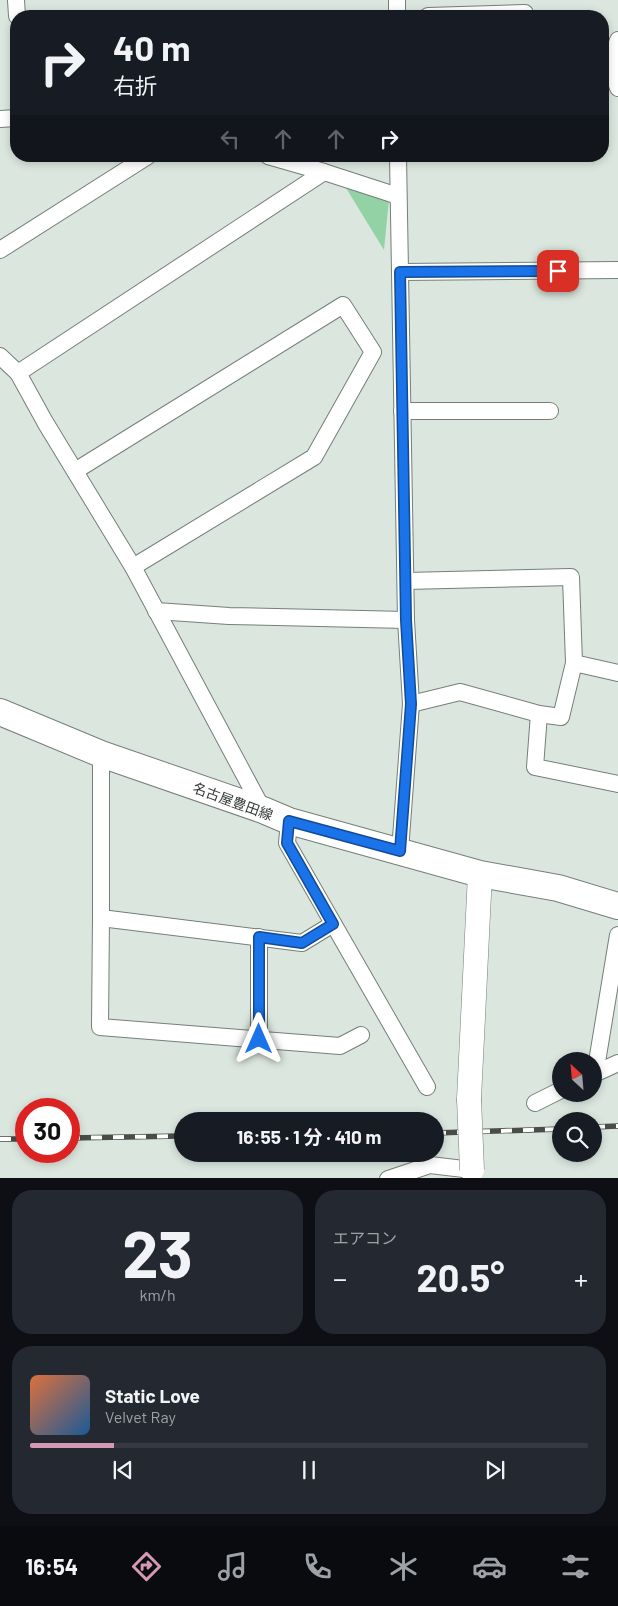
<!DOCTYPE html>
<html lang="ja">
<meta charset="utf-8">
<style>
body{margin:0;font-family:Barlow,"Noto Sans JP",sans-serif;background:#242831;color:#f1f3f6;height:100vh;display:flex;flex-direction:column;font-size:19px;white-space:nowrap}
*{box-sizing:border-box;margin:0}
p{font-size:16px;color:#9ea1a6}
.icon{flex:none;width:28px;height:28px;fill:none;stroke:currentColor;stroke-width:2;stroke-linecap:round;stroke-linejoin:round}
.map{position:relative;height:1178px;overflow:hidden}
.panel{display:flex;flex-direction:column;gap:12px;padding:12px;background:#0d0f14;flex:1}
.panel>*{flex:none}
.guide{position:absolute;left:10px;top:10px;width:599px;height:152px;border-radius:20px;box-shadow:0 2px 8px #0003;background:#171b24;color:#f1f3f6;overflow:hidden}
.needle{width:32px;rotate:334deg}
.fabs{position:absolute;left:552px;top:1052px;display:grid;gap:10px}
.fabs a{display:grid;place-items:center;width:50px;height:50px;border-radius:50%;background:#171b24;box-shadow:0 2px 8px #0003;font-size:25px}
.speed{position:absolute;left:15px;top:1098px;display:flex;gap:10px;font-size:25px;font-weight:700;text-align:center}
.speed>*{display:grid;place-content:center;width:65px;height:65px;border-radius:50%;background:#171b24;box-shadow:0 2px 8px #0003;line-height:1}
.speed .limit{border:8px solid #d22;background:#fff;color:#111}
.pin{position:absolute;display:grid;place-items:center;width:42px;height:42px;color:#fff;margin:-21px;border-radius:10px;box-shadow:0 2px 8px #0006}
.me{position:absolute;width:55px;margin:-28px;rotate:0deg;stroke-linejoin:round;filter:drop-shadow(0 0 4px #0008)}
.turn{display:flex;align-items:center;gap:18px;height:105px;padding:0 20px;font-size:22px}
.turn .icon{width:65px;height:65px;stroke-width:2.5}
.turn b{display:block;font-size:35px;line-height:42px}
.lanes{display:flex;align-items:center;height:48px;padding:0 20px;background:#0003;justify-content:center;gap:25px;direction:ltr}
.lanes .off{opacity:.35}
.big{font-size:38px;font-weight:700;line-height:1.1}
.panel .card{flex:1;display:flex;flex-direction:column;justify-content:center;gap:8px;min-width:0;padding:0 18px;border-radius:20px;background:#242831}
.panel .dial{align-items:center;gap:0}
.dial b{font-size:65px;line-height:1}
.song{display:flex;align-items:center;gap:15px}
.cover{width:60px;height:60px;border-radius:8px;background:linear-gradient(135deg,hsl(20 70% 55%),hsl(210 70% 35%))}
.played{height:5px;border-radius:2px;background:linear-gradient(90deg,#d698b2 15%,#363941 15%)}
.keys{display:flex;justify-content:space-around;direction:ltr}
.heat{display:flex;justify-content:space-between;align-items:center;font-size:28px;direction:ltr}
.panel .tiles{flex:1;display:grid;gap:12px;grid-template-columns:1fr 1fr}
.card:last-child{grid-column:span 2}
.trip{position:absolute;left:174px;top:1112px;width:270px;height:50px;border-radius:25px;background:#171b24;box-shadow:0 2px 8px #0003;font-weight:700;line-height:50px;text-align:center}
.menu{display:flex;height:80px;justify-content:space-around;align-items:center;background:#090b0e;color:#9ea1a6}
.menu .icon{width:35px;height:35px}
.menu .selected{color:#d698b2}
.menu b{font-size:22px;color:#f1f3f6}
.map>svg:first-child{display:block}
.green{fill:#93d2a5}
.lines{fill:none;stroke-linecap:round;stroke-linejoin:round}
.street-casing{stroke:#757f77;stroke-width:18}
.secondary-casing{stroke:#757f77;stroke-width:25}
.primary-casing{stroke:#757f77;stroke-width:28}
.street{stroke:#fff;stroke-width:16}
.secondary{stroke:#fff;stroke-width:24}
.primary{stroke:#fff;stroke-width:26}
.rail-casing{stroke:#484d49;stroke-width:5.5}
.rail{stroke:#fff;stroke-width:4;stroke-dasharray:11;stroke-linecap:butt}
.secondary-bridge-casing{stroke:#757f77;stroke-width:25;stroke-linecap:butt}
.secondary-bridge{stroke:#fff;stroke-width:24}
.route-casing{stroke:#114b97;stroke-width:12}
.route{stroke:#1a73e8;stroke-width:9}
.labels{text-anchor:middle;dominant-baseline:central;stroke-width:4;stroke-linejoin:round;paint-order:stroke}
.street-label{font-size:14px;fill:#363b37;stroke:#fff}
</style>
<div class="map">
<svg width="618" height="1179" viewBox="0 0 618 1179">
<rect width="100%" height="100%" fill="#dbe7de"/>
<polygon class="green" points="346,188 389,199 384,250"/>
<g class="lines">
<defs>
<g id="street">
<polyline points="16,0 17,16"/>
<polyline points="397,0 397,16"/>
<polyline points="428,16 525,13"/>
<polyline points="618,40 610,64 618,88"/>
<polyline points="0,119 16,118"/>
<polyline points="268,156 324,172 398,196"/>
<polyline points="398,156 406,620 411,704 400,851"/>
<polyline points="0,250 148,156"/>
<polyline points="400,272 618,270"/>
<polyline points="0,356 18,373 45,422 133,567 263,810"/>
<polyline points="18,373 324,172"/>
<polyline points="402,411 550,411"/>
<polyline points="75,471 343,305 373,352 314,457 133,567"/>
<polyline points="406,581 571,577 574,663 561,717 539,714 460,692 411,704"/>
<polyline points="156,611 229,616 406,620"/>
<polyline points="574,663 618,673"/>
<polyline points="539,714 535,767 618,784"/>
<polyline points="101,754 101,918 302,943 333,924"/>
<polyline points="289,821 287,843 427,1087"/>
<polyline points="101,918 100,1027 340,1046 361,1035"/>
<polyline points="259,1039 259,937"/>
<polyline points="594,1074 618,1063"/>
<polyline points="595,1074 618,935"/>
<polyline points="535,1103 561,1090"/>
<polyline points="388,1179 430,1165 472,1170"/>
</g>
<polyline id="secondary" points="469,1099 480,874"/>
<polyline id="primary" points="0,712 101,754 263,810 289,821 480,874 558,888 618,906"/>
</defs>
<use href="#street" class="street-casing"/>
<use href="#secondary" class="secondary-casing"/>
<use href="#primary" class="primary-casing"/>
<use href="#street" class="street"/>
<use href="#secondary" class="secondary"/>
<use href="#primary" class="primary"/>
<defs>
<g id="rail">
<polyline points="594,1127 618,1126"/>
<polyline points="435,1133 561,1129"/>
<polyline points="69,1138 182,1136"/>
<polyline points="0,1139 26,1139"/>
</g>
</defs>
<use href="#rail" class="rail-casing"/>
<use href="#rail" class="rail"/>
<defs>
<polyline id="secondary-bridge" points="469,1099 472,1170"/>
</defs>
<use href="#secondary-bridge" class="secondary-bridge-casing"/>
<use href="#secondary-bridge" class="secondary-bridge"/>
</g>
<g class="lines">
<defs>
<polyline id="route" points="259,1039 259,937 302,943 333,924 287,843 289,821 400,851 411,704 406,620 400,272 558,271"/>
</defs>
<use href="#route" class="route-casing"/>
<use href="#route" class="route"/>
</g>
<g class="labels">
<g class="street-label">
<text transform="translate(233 801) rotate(20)">名古屋豊田線</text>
</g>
</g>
</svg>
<div class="fabs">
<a><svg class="needle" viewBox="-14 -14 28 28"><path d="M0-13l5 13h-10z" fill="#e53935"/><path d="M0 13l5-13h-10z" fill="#9ea1a6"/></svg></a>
<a><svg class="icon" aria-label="search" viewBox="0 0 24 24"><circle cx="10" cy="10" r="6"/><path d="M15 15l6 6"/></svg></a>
</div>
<div class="speed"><div class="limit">30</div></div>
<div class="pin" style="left:558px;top:271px;background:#d93025"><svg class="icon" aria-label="arrive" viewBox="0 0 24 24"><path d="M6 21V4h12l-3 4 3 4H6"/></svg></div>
<svg class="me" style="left:259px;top:1039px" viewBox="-20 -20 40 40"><path d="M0-17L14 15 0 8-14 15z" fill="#1a73e8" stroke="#fff" stroke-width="4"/></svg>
<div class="trip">16:55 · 1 分 · 410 m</div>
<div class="guide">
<div class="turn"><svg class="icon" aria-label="right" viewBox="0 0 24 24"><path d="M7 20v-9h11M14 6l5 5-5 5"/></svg><div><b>40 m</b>右折</div></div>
<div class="lanes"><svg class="icon off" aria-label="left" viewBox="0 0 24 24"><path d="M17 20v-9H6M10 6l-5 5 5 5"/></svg><svg class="icon off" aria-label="ahead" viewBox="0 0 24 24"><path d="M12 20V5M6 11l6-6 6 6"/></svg><svg class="icon off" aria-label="ahead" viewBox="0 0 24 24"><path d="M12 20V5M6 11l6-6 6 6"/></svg><svg class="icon" aria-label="right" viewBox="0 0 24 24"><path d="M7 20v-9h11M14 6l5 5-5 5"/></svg></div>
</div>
</div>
<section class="panel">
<div class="tiles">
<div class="card dial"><b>23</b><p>km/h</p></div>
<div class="card"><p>エアコン</p>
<div class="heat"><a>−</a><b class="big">20.5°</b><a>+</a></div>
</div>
<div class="card">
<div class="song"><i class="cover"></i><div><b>Static Love</b><p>Velvet Ray</p></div></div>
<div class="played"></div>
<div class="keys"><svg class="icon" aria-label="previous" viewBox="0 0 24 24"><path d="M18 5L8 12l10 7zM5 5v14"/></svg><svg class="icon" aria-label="pause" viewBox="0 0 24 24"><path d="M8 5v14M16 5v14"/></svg><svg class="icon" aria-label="next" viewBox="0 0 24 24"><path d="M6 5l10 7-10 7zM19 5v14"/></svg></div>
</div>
</div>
</section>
<nav class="menu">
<b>16:54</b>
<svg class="icon selected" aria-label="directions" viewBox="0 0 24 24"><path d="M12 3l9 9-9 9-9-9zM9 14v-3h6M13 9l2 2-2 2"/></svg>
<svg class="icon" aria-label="music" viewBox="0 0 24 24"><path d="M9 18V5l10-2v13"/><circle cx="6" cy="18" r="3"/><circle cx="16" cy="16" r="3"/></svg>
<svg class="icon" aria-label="phone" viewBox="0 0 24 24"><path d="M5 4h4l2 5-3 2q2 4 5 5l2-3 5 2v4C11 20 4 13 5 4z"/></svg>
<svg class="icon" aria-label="climate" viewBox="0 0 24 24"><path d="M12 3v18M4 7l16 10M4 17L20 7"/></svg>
<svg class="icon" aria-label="car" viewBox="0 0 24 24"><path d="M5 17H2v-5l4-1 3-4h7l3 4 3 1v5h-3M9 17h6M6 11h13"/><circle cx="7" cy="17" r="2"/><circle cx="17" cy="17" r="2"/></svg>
<svg class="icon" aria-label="filters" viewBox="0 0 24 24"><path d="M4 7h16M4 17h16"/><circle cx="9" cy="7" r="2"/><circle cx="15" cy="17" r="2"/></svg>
</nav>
